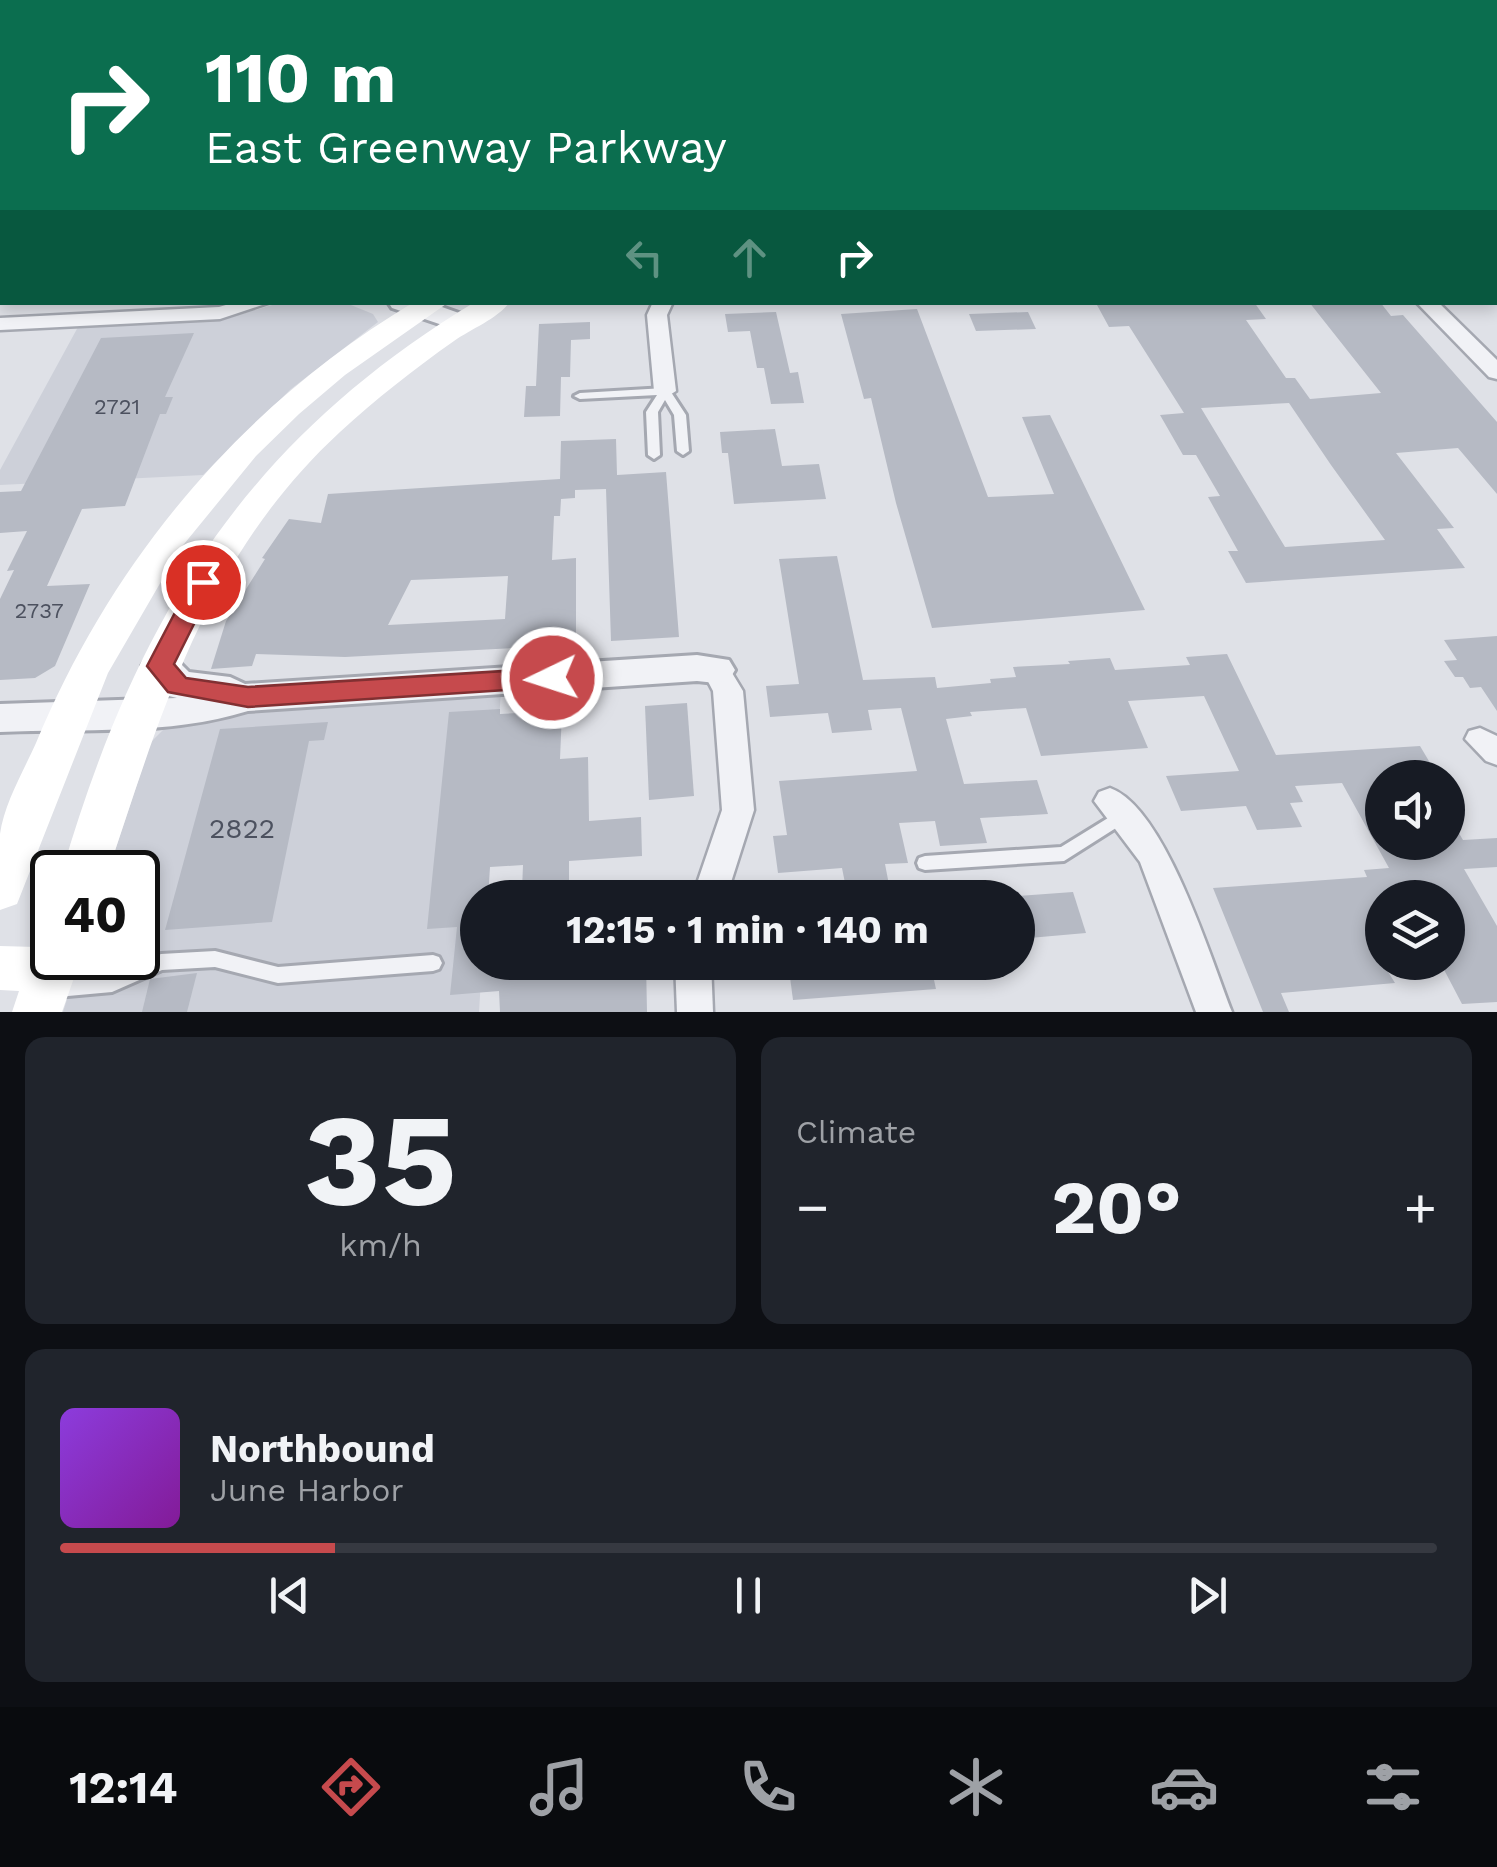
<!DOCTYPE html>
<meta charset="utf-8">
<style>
body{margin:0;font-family:"Work Sans",sans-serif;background:#20242c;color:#f1f3f6;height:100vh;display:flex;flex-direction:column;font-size:38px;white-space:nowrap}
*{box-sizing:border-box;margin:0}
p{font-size:32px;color:#9ea1a6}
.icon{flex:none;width:55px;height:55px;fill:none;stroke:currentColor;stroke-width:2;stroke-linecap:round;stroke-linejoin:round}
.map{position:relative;height:1012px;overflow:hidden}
.sheet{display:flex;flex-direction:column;gap:25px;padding:25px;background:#0d0f14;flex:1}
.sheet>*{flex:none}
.guide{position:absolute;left:0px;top:0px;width:1498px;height:305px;box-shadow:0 5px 15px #0003;background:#0b6e4f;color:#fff;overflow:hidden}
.fabs{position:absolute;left:1365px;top:760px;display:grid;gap:20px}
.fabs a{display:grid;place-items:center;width:100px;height:100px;border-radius:50%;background:#171b24;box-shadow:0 5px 15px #0003;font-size:50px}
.speed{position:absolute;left:30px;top:850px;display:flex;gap:20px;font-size:50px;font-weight:700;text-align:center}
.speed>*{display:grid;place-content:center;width:130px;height:130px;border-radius:50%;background:#171b24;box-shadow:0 5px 15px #0003;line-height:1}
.speed .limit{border:5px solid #111;border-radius:15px;background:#fff;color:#111}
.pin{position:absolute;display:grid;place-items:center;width:85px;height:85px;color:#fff;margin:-42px;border:5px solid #fff;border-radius:50%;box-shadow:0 2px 10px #0007}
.me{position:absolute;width:110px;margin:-55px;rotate:266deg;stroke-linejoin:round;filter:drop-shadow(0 0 8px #0008)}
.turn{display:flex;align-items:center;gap:35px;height:210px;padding:0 40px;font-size:45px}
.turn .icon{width:130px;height:130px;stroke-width:2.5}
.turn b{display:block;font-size:70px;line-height:85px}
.lanes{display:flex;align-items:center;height:95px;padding:0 40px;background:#0003;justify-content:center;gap:50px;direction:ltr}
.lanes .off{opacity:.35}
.big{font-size:75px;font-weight:700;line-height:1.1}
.sheet .widget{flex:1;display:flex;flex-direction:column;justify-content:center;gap:15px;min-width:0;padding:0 35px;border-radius:20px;background:#20242c}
.sheet .dial{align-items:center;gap:0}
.dial b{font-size:130px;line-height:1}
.song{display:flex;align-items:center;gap:30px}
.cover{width:120px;height:120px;border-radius:15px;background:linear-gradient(135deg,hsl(270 70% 55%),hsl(290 70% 35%))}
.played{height:10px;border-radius:5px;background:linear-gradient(90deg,#c64a4d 20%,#363941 20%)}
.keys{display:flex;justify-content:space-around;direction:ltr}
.heat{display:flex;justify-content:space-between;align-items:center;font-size:55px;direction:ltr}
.sheet .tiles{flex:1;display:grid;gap:25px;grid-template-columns:1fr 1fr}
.widget:last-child{grid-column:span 2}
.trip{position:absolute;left:460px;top:880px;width:575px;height:100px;border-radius:50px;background:#171b24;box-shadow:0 5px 15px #0003;font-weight:700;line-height:100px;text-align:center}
.tab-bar{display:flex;height:160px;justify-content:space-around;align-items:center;background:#090b0e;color:#9ea1a6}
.tab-bar .icon{width:70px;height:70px}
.tab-bar .selected{color:#c64a4d}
.tab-bar b{font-size:45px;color:#f1f3f6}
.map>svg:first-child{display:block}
.built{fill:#cdd0d9}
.building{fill:#b6bac4;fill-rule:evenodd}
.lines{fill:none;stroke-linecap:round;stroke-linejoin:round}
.service-casing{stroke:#a5a8b1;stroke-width:6}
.minor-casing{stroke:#a5a8b1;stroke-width:5}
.tertiary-casing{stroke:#a5a8b1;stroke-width:6}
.service{fill:#f1f2f6;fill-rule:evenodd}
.minor{fill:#f1f2f6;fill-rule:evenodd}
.tertiary{fill:#f1f2f6;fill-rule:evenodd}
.secondary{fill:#fff;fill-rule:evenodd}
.route{fill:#c64a4d;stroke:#813032;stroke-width:2.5}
.labels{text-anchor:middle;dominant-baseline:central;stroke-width:10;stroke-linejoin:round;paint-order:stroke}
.number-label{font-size:22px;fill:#4c515f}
.near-number-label{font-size:28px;fill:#4c515f}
</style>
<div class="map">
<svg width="1497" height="1012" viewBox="0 0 1497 1012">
<rect width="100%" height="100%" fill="#dfe1e7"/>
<g class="built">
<polygon points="282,302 346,303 373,314 378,322 291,389 203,475 0,485 0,470 78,327 229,318"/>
<polygon points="501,691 487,897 478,898 478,962 482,963 479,1012 63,1012 80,958 138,958 138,872 108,872 151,742 170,723 192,716"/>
</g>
<g class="building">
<path d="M1150,302h104l12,17 -20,1 40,58h9l15,21 71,-6 -72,-91h71l11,14 12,-1 94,107v72l-39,-46 -62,5 58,75 -17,1 28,39 -219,15 -18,-32h10l-30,-54 12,-1 -24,-41h-13l-23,-40 24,-2 -55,-87 -20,1 -12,-22zM1289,403l42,62 54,75 -100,7 -84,-139z"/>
<polygon points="917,309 988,497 1054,494 1022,417 1050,415 1145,610 932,628 896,503 871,398 864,399 841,314"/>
<polygon points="776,312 790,373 798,372 804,403 771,404 764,368 757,368 750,331 728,332 725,314"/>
<polygon points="1028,312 1036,329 976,331 969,314"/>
<polygon points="590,322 590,339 571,340 570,377 561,377 560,416 524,417 526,386 536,386 539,324"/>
<polygon points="194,333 165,397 173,397 166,414 160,414 125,506 82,509 47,586 90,584 55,666 35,678 0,680 0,599 14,570 7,571 27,531 0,533 0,492 21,491 101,338"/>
<polygon points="775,429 782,466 819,464 826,499 734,504 728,453 722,453 720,432"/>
<path d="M616,439l1,36 49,-3 13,165 -68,4 -5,-152 -31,1v8l-14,1 -1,17h-6l-2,44 24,-2v75l-25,1 -1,12 -205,11 -89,-3 -4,12 -41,3 15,-48 39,-62 -3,-1 27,-39 32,4 7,-29 232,-15 1,-38zM508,576l-3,43 -117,6 23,-45z"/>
<polygon points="837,556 863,680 935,677 937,688 991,683 990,679 1016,677 1013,667 1070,664 1068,661 1110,658 1115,670 1190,665 1186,657 1227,654 1276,755 1420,746 1439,778 1382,778 1382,842 1448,842 1448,815 1463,840 1497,838 1497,867 1464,869 1497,926 1497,1002 1462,1004 1440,962 1448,962 1448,898 1382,898 1382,962 1395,983 1281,993 1289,1012 1263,1012 1213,888 1367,877 1364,870 1389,868 1342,783 1295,786 1303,802 1290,803 1302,827 1257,830 1246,806 1181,811 1166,776 1239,771 1204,696 1128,701 1148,748 1041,756 1026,708 970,712 972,716 946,719 964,784 1037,780 1048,814 980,818 987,843 940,846 935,821 899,823 908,863 885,864 890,890 847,893 842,868 778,873 773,836 787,835 779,781 917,771 901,708 868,710 872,730 832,733 828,713 770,717 766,686 799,684 779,559"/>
<polygon points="1497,636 1497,711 1481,687 1470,688 1463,677 1455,677 1444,661 1457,660 1444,640"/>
<polygon points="687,703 694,796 649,800 645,706"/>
<polygon points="500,709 500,714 562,711 560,759 588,757 589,821 641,817 642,856 569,861 569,886 522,890 523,865 490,867 488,898 478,898 478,962 646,962 647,1012 500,1012 499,991 450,995 457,927 427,929 449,712"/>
<polygon points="328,722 324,740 309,741 272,922 165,930 220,729"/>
<polygon points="1073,892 1086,933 1018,939 1018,896"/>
<polygon points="788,962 930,962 936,989 793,1000"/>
<polygon points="197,973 187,1012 142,1012 150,979"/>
</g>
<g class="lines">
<defs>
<g id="service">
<polygon points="1268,0 1274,0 1275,2 1269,2"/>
<rect x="0" y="202" width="2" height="6"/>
<polygon points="665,388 669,389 686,415 689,451 683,455 677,451 674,415 665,400 658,412 660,455 654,459 648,455 646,412 657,395 580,399 574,396 580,393"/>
<polygon points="1121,810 1127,811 1129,816 1127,821 1064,861 925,870 919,868 917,863 919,858 925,856 1061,847"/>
<polygon points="215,951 278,967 433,955 439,957 442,963 439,969 433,971 278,983 215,967 162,970 112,992 57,997 51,995 48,989 51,983 57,981 111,976 161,954"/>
</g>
<g id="minor">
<polygon points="796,0 810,0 811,2 797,2"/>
<polygon points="934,0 948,0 949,2 935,2"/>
<polygon points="1041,0 1055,0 1057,2 1043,2"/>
<polygon points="1133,0 1147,0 1149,2 1135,2"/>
<rect x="0" y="47" width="2" height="8"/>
<rect x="0" y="105" width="2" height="10"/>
<rect x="1495" y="151" width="2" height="11"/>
<rect x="1495" y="251" width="2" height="12"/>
<polygon points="236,302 271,302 220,319 0,330 0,318 219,307"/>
<polygon points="653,302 673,302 667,315 676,391 665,398 654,391 647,315"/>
<polygon points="1416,302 1438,302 1497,360 1497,379 1489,377"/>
<polygon points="716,660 726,663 743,691 754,810 726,898 692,898 722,810 713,691 702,670 706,663"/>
<polygon points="1480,728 1497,736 1497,765 1486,761 1465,739 1469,731"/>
<path d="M1110,788c55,19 101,171 122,224h-36l-56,-150 -46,-61 5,-9z"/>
<polygon points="675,962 711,962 713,1012 677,1012"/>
</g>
<g id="tertiary">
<polygon points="388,302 428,302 470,317 474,323 460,331 392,308"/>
<path d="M161,653l13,4 15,15 41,5 15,7 452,-29 32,5 6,10 -6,10 -13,3 -19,-2 -449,30c-81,25 -164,17 -248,21v-28l177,-6 -12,-3 -23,-29 6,-9z"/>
</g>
</defs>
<use href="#service" class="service-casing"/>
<use href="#minor" class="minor-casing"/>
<use href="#tertiary" class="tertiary-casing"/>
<use href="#service" class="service"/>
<use href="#minor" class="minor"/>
<use href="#tertiary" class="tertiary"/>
<g class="secondary">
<polygon points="1320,0 1340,0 1340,2 1321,2"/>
<path d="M414,302h35l-104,73 -46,39 -43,42 -76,93 -72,124 -91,231 -17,6c0,-25 0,-52 0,-76 4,-30 24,-64 36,-91 77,-185 206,-338 378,-441z"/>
<path d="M475,302h35c-13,17 -39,27 -56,39 -40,28 -78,58 -114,91 -133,123 -177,275 -232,440h-46c74,-253 183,-431 413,-570z"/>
<polygon points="52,938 52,958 81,958 62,1012 12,1012 19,991 0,990 0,946 36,947"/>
</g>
</g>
<polygon class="route" points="203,574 215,582 174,664 186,678 248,687 552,668 561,671 565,678 561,684 552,687 248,707 168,692 147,666 191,582"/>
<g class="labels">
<g class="number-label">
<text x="117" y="406">2721</text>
<text x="39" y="610">2737</text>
</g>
<g class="near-number-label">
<text x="242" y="828">2822</text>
</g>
</g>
</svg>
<div class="fabs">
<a><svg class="icon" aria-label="sound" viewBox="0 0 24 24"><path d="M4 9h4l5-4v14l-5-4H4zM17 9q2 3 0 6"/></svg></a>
<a><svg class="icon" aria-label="layers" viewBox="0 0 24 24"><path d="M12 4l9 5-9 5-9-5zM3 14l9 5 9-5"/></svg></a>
</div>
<div class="speed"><div class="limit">40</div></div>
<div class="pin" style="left:203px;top:582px;background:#d93025"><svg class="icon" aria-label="arrive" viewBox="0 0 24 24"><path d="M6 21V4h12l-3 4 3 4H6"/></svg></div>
<svg class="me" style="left:552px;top:678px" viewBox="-20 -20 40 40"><circle r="17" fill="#c64a4d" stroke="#fff" stroke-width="3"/><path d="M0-11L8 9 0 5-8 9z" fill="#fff"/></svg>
<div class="trip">12:15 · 1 min · 140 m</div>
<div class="guide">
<div class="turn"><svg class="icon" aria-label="right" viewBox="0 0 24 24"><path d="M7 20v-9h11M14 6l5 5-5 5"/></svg><div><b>110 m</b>East Greenway Parkway</div></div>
<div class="lanes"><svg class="icon off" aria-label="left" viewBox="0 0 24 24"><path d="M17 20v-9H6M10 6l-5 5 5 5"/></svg><svg class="icon off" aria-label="ahead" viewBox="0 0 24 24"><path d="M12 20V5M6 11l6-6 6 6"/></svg><svg class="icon" aria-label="right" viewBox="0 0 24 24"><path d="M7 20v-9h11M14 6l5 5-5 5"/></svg></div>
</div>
</div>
<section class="sheet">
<div class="tiles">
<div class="widget dial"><b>35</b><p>km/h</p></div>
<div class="widget"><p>Climate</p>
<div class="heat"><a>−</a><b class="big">20°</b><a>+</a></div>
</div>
<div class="widget">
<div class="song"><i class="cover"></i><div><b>Northbound</b><p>June Harbor</p></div></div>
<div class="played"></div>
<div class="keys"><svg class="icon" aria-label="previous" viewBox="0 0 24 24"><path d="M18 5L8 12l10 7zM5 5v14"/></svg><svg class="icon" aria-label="pause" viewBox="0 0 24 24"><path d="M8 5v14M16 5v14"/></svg><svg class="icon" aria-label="next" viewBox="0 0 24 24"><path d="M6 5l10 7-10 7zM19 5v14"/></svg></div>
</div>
</div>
</section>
<nav class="tab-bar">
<b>12:14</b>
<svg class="icon selected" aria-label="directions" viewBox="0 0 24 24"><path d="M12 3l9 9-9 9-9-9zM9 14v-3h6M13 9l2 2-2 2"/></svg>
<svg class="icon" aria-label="music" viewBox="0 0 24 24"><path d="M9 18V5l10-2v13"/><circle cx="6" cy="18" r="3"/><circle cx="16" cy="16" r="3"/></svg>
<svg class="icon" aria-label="phone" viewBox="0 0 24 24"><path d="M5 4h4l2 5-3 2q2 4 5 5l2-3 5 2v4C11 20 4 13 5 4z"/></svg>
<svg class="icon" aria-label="climate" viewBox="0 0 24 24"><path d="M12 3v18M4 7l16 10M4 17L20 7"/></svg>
<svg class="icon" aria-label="car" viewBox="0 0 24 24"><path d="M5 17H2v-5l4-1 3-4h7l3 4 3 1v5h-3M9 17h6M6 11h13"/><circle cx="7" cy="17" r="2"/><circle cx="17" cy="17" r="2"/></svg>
<svg class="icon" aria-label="filters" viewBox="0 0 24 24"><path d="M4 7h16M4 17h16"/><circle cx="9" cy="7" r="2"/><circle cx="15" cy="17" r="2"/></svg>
</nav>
